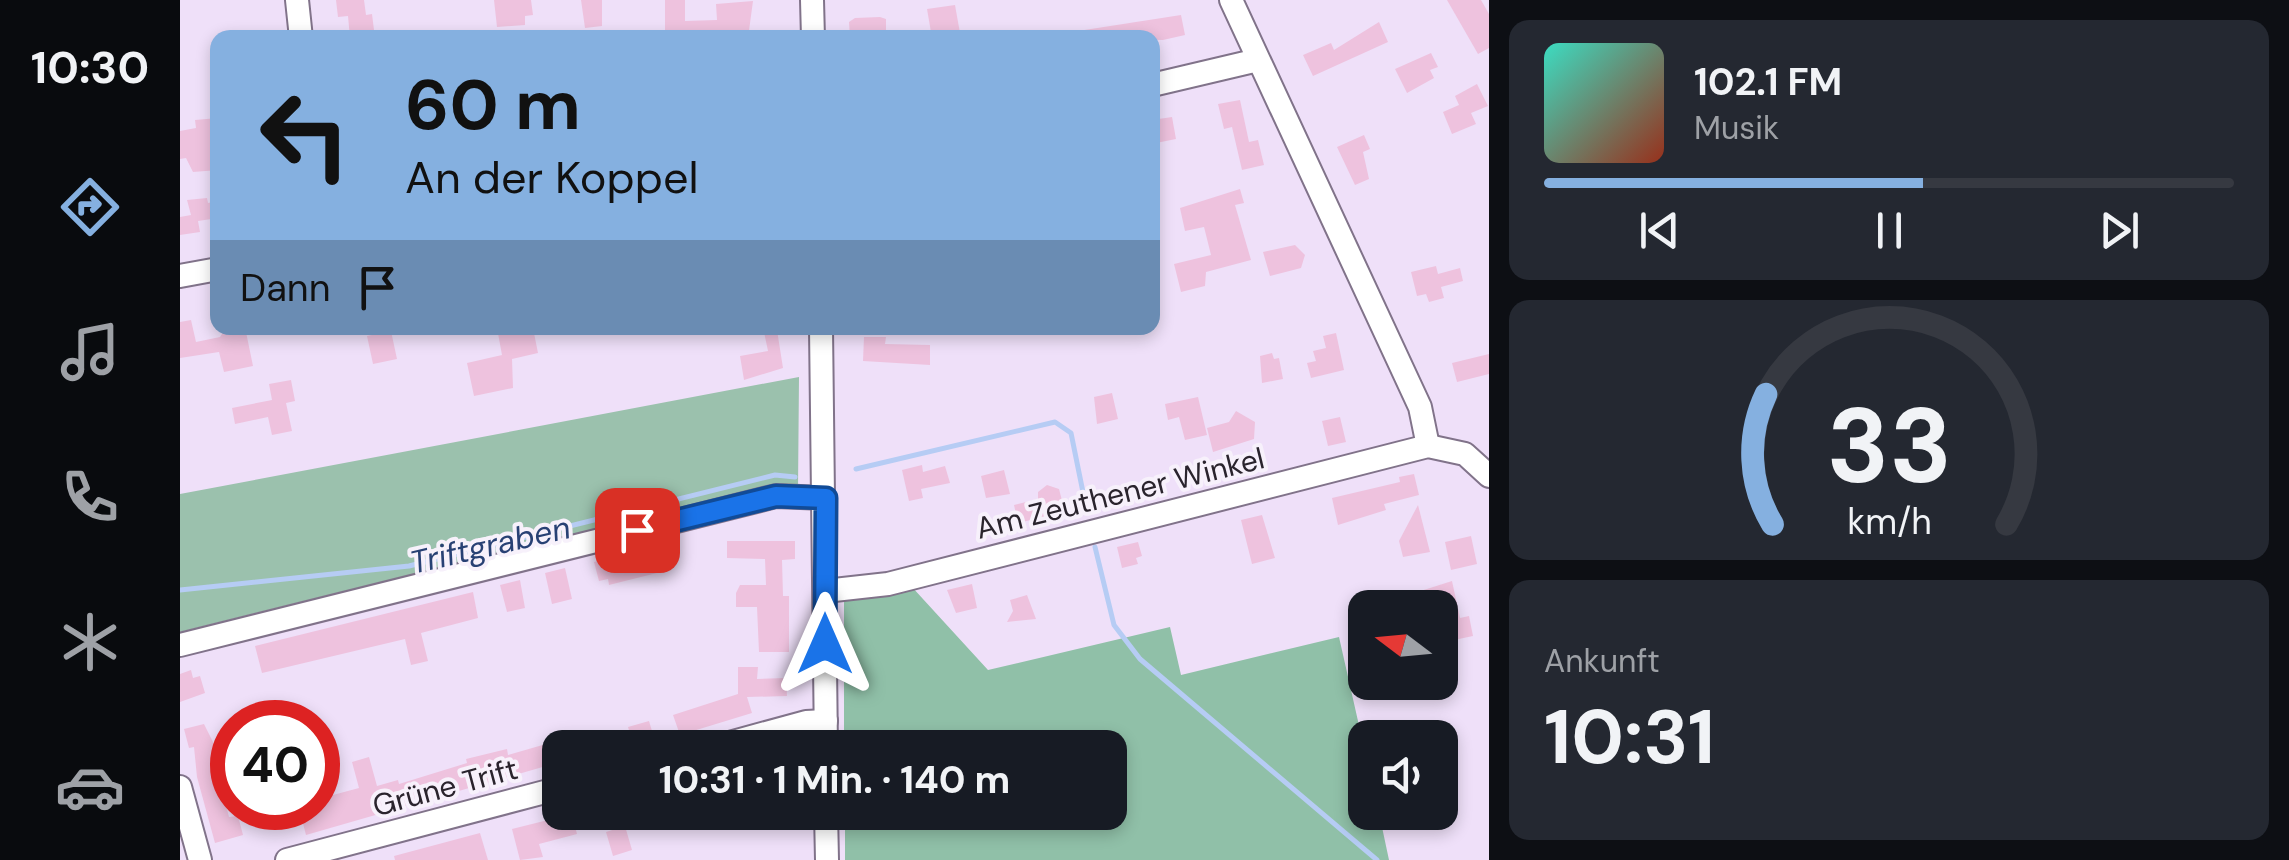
<!DOCTYPE html>
<html lang="de">
<meta charset="utf-8">
<style>
body{margin:0;font-family:"DM Sans",sans-serif;background:#242831;color:#f1f3f6;height:100vh;display:flex;flex-direction:column;font-size:38px;white-space:nowrap}
*{box-sizing:border-box;margin:0}
p{font-size:32px;color:#9ea1a6}
.icon{flex:none;width:55px;height:55px;fill:none;stroke:currentColor;stroke-width:2;stroke-linecap:round;stroke-linejoin:round}
.map{position:relative;flex:1;overflow:hidden}
.drawer{display:flex;flex-direction:column;gap:20px;padding:20px;background:#0d0f14;width:800px}
.drawer>*{flex:none}
.top-card{position:absolute;left:30px;top:30px;width:950px;height:305px;border-radius:20px;box-shadow:0 5px 15px #0003;background:#85b0e0;color:#111;overflow:hidden}
.needle{width:65px;rotate:286deg}
.controls{position:absolute;left:1168px;top:590px;display:grid;gap:20px}
.controls a{display:grid;place-items:center;width:110px;height:110px;border-radius:20px;background:#171b24;box-shadow:0 5px 15px #0003;font-size:50px}
.speed{position:absolute;left:30px;top:700px;display:flex;gap:20px;font-size:50px;font-weight:700;text-align:center}
.speed>*{display:grid;place-content:center;width:130px;height:130px;border-radius:50%;background:#171b24;box-shadow:0 5px 15px #0003;line-height:1}
.speed .limit{border:15px solid #d22;background:#fff;color:#111}
.pin{position:absolute;display:grid;place-items:center;width:85px;height:85px;color:#fff;margin:-42px;border-radius:20px;box-shadow:0 5px 15px #0006}
.me{position:absolute;width:110px;margin:-55px;rotate:0deg;stroke-linejoin:round;filter:drop-shadow(0 0 8px #0008)}
.turn{display:flex;align-items:center;gap:35px;height:210px;padding:0 30px;font-size:45px}
.turn .icon{width:130px;height:130px;stroke-width:2.5}
.turn b{display:block;font-size:70px;line-height:85px}
.then{display:flex;align-items:center;height:95px;padding:0 30px;background:#0003;gap:20px;font-size:38px}
.big{font-size:75px;font-weight:700;line-height:1.1}
.drawer .widget{flex:1;display:flex;flex-direction:column;justify-content:center;gap:15px;min-width:0;padding:0 35px;border-radius:20px;background:#242831}
.drawer .dial{align-items:center;gap:0}
.dial svg{height:260px;overflow:visible;fill:none;stroke:#363941;stroke-width:7;stroke-linecap:round;text-anchor:middle}
.dial text{fill:#f1f3f6;stroke:none}
.song{display:flex;align-items:center;gap:30px}
.cover{width:120px;height:120px;border-radius:15px;background:linear-gradient(135deg,hsl(170 70% 55%),hsl(10 70% 35%))}
.played{height:10px;border-radius:5px;background:linear-gradient(90deg,#85b0e0 55%,#363941 55%)}
.keys{display:flex;justify-content:space-around;direction:ltr}
.trip{position:absolute;left:362px;top:730px;width:585px;height:100px;border-radius:20px;background:#171b24;box-shadow:0 5px 15px #0003;font-weight:700;line-height:100px;text-align:center}
main{display:flex;flex:1;min-height:0}
.tabs{display:flex;flex-direction:column;width:180px;justify-content:space-around;align-items:center;background:#090b0e;color:#9ea1a6}
.tabs .icon{width:70px;height:70px}
.tabs .active{color:#85b0e0}
.tabs b{font-size:45px;color:#f1f3f6}
.map>svg:first-child{display:block}
.green{fill:#9bc1ad}
.forest{fill:#90c0a8}
.lines{fill:none;stroke-linecap:round;stroke-linejoin:round}
.stream{stroke:#b6ccf4;stroke-width:5}
.building{fill:#eec2de}
.minor-casing{stroke:#81738a;stroke-width:26}
.minor{stroke:#fff;stroke-width:22}
.route-casing{stroke:#114b97;stroke-width:25}
.route{stroke:#1a73e8;stroke-width:18}
.labels{text-anchor:middle;dominant-baseline:central;stroke-width:8;stroke-linejoin:round;paint-order:stroke}
.street-label{font-size:30px;fill:#2a242d;stroke:#f7f1fb}
.water-label{font-size:32px;font-style:italic;fill:#284174;stroke:#f7f1fb}
</style>
<main>
<nav class="tabs">
<b>10:30</b>
<svg class="icon active" aria-label="directions" viewBox="0 0 24 24"><path d="M12 3l9 9-9 9-9-9zM9 14v-3h6M13 9l2 2-2 2"/></svg>
<svg class="icon" aria-label="music" viewBox="0 0 24 24"><path d="M9 18V5l10-2v13"/><circle cx="6" cy="18" r="3"/><circle cx="16" cy="16" r="3"/></svg>
<svg class="icon" aria-label="phone" viewBox="0 0 24 24"><path d="M5 4h4l2 5-3 2q2 4 5 5l2-3 5 2v4C11 20 4 13 5 4z"/></svg>
<svg class="icon" aria-label="climate" viewBox="0 0 24 24"><path d="M12 3v18M4 7l16 10M4 17L20 7"/></svg>
<svg class="icon" aria-label="car" viewBox="0 0 24 24"><path d="M5 17H2v-5l4-1 3-4h7l3 4 3 1v5h-3M9 17h6M6 11h13"/><circle cx="7" cy="17" r="2"/><circle cx="17" cy="17" r="2"/></svg>
</nav>
<div class="map">
<svg width="1309" height="860" viewBox="0 0 1309 860">
<rect width="100%" height="100%" fill="#efe0f9"/>
<polygon class="green" points="619,377 618,489 599,483 0,632 0,494"/>
<polygon class="forest" points="732,587 808,670 990,627 1001,675 1159,637 1185,752 1185,812 1199,813 1209,860 665,860 665,813 930,812 930,748 664,747 664,601"/>
<g class="lines">
<g class="stream">
<polyline points="676,469 875,422 891,433 907,512"/>
<polyline points="915,547 934,625 960,659 1197,860"/>
<polyline points="0,590 229,566 595,475 615,477"/>
</g>
</g>
<g class="building">
<polygon points="156,0 184,0 186,15 192,14 195,38 170,38 168,16 158,17"/>
<polygon points="314,0 351,0 353,15 345,16 345,25 317,27"/>
<polygon points="401,0 422,0 422,26 405,28"/>
<polygon points="485,0 505,0 505,21 537,20 536,4 573,1 568,38 485,38"/>
<polygon points="1267,0 1301,0 1309,14 1309,48 1298,54"/>
<polygon points="775,5 780,33 752,38 747,9"/>
<polygon points="1001,15 1005,35 983,40 899,38 898,31"/>
<polygon points="700,17 706,19 706,34 670,38 669,22 675,18"/>
<polygon points="1199,22 1208,42 1133,76 1123,55 1151,43 1154,50"/>
<polygon points="1251,53 1258,67 1250,70 1254,78 1227,93 1215,69"/>
<polygon points="1297,84 1308,106 1291,113 1296,124 1272,134 1263,112 1279,105 1275,96"/>
<polygon points="1060,100 1069,142 1078,140 1084,165 1062,170 1052,127 1044,129 1038,104"/>
<polygon points="992,117 996,139 976,143 972,120"/>
<polygon points="38,118 38,170 13,172 6,158 0,159 0,131 16,128 15,120"/>
<polygon points="1184,135 1190,149 1183,152 1189,179 1175,185 1157,147"/>
<polygon points="1060,189 1064,203 1055,205 1071,260 1026,272 1025,286 1001,292 994,264 1031,255 1024,227 1005,231 1000,208"/>
<polygon points="27,198 28,203 38,201 38,218 18,221 20,232 0,235 0,217 11,215 7,200"/>
<polygon points="1115,245 1125,255 1121,268 1090,276 1083,252"/>
<polygon points="1256,266 1258,274 1280,268 1283,281 1261,287 1264,298 1249,302 1246,294 1237,296 1231,272"/>
<polygon points="11,320 16,342 40,337 46,328 56,328 57,333 66,332 73,366 44,372 39,352 0,358 0,322"/>
<polygon points="317,328 353,328 358,353 332,359 333,388 294,396 287,363 322,355"/>
<polygon points="597,330 603,368 564,380 560,356 588,351 584,332"/>
<polygon points="211,331 217,359 193,364 187,336"/>
<polygon points="1156,333 1164,370 1131,378 1127,363 1136,361 1133,351 1146,348 1143,336"/>
<polygon points="684,337 706,337 705,344 750,345 750,365 683,361"/>
<polygon points="1092,353 1094,359 1099,358 1103,379 1082,383 1080,356"/>
<polygon points="1309,354 1309,374 1277,382 1272,363"/>
<polygon points="111,380 115,401 106,403 112,431 92,435 88,417 55,424 52,408 92,400 89,384"/>
<polygon points="932,393 938,419 917,424 914,397"/>
<polygon points="1018,397 1027,435 1005,440 999,417 988,420 985,404"/>
<polygon points="1056,411 1075,422 1074,439 1033,452 1027,428 1049,422"/>
<polygon points="1160,417 1166,442 1148,446 1142,421"/>
<polygon points="742,465 743,472 765,466 770,483 741,489 743,498 729,501 722,470"/>
<polygon points="824,470 830,494 806,498 801,476"/>
<polygon points="1234,474 1239,495 1204,504 1206,510 1158,525 1152,498 1220,482 1219,477"/>
<polygon points="867,485 879,489 885,512 838,523 834,505 858,499 858,492"/>
<polygon points="1238,505 1250,552 1223,557 1219,541"/>
<polygon points="1082,515 1095,558 1072,564 1061,520"/>
<polygon points="1291,536 1297,564 1271,570 1265,542"/>
<polygon points="547,541 615,541 615,559 602,560 603,596 609,596 609,652 579,652 577,607 556,607 556,593 560,585 586,585 585,559 547,558"/>
<polygon points="958,542 962,556 956,558 958,564 942,568 937,547"/>
<polygon points="486,544 489,558 480,560 481,572 429,585 428,579 419,581 414,562"/>
<polygon points="385,568 392,599 372,604 365,573"/>
<polygon points="340,580 345,608 327,612 320,585"/>
<polygon points="1272,581 1280,618 1289,616 1293,636 1260,643 1260,608 1230,608 1228,595"/>
<polygon points="792,584 797,608 776,613 767,590"/>
<polygon points="293,592 298,618 241,633 248,661 231,665 225,639 82,673 75,646"/>
<polygon points="847,595 856,619 827,622 833,611 830,600"/>
<polygon points="558,667 578,667 577,679 606,678 607,696 567,697 572,713 500,735 493,715 558,694"/>
<polygon points="11,670 13,678 20,676 25,693 0,702 0,674"/>
<polygon points="469,721 475,741 454,747 448,727"/>
<polygon points="24,724 35,746 52,742 52,763 36,766 49,817 58,816 63,835 35,843 17,777 14,747 9,748 4,729"/>
<polygon points="411,731 423,733 427,748 380,748 380,762 126,835 119,808 138,808 138,799 179,788 172,762 189,757 197,786 218,780 219,784 287,763 286,759 327,749 328,755"/>
<polygon points="571,812 609,814 609,827 574,825"/>
<polygon points="392,814 397,834 359,844 363,857 340,860 332,829"/>
<polygon points="445,826 452,850 433,856 426,832"/>
<polygon points="300,833 308,860 215,860 214,856"/>
</g>
<g class="lines">
<defs>
<g id="minor">
<polyline points="117,0 121,38"/>
<polyline points="632,0 633,38"/>
<polyline points="1051,0 1240,407 1248,446"/>
<polyline points="972,85 1078,60"/>
<polyline points="0,276 38,269"/>
<polyline points="641,328 646,748"/>
<polyline points="645,591 708,584 1248,446 1285,454 1309,476"/>
<polyline points="0,645 596,496 645,498"/>
<polyline points="531,748 626,722 646,721"/>
<polyline points="0,787 20,860"/>
<polyline points="646,812 647,860"/>
<polyline points="107,860 380,788"/>
</g>
</defs>
<use href="#minor" class="minor-casing"/>
<use href="#minor" class="minor"/>
</g>
<g class="lines">
<defs>
<polyline id="route" points="457,530 596,496 646,498 645,644"/>
</defs>
<use href="#route" class="route-casing"/>
<use href="#route" class="route"/>
</g>
<g class="labels">
<g class="street-label">
<text transform="translate(940 493) rotate(-14)">Am Zeuthener Winkel</text>
<text transform="translate(265 787) rotate(-15)">Grüne Trift</text>
</g>
<g class="water-label">
<text transform="translate(310 545) rotate(-13)">Triftgraben</text>
</g>
</g>
</svg>
<div class="controls">
<a><svg class="needle" viewBox="-14 -14 28 28"><path d="M0-13l5 13h-10z" fill="#e53935"/><path d="M0 13l5-13h-10z" fill="#9ea1a6"/></svg></a>
<a><svg class="icon" aria-label="sound" viewBox="0 0 24 24"><path d="M4 9h4l5-4v14l-5-4H4zM17 9q2 3 0 6"/></svg></a>
</div>
<div class="speed"><div class="limit">40</div></div>
<div class="pin" style="left:457px;top:530px;background:#d93025"><svg class="icon" aria-label="arrive" viewBox="0 0 24 24"><path d="M6 21V4h12l-3 4 3 4H6"/></svg></div>
<svg class="me" style="left:645px;top:644px" viewBox="-20 -20 40 40"><path d="M0-17L14 15 0 8-14 15z" fill="#1a73e8" stroke="#fff" stroke-width="4"/></svg>
<div class="trip">10:31 · 1 Min. · 140 m</div>
<div class="top-card">
<div class="turn"><svg class="icon" aria-label="left" viewBox="0 0 24 24"><path d="M17 20v-9H6M10 6l-5 5 5 5"/></svg><div><b>60 m</b>An der Koppel</div></div>
<div class="then">Dann<svg class="icon" aria-label="arrive" viewBox="0 0 24 24"><path d="M6 21V4h12l-3 4 3 4H6"/></svg></div>
</div>
</div>
<section class="drawer">
<div class="widget">
<div class="song"><i class="cover"></i><div><b>102.1 FM</b><p>Musik</p></div></div>
<div class="played"></div>
<div class="keys"><svg class="icon" aria-label="previous" viewBox="0 0 24 24"><path d="M18 5L8 12l10 7zM5 5v14"/></svg><svg class="icon" aria-label="pause" viewBox="0 0 24 24"><path d="M8 5v14M16 5v14"/></svg><svg class="icon" aria-label="next" viewBox="0 0 24 24"><path d="M6 5l10 7-10 7zM19 5v14"/></svg></div>
</div>
<div class="widget dial"><svg viewBox="0 0 100 80">
<path d="M14 69A42 42 0 1 1 86 69"/>
<path d="M14 69A42 42 0 0 1 12 29" stroke="#85b0e0"/>
<text x="50" y="56" font-size="32" font-weight="700">33</text>
<text x="50" y="72" font-size="11">km/h</text>
</svg></div>
<div class="widget"><p>Ankunft</p><b class="big">10:31</b></div>
</section>
</main>
